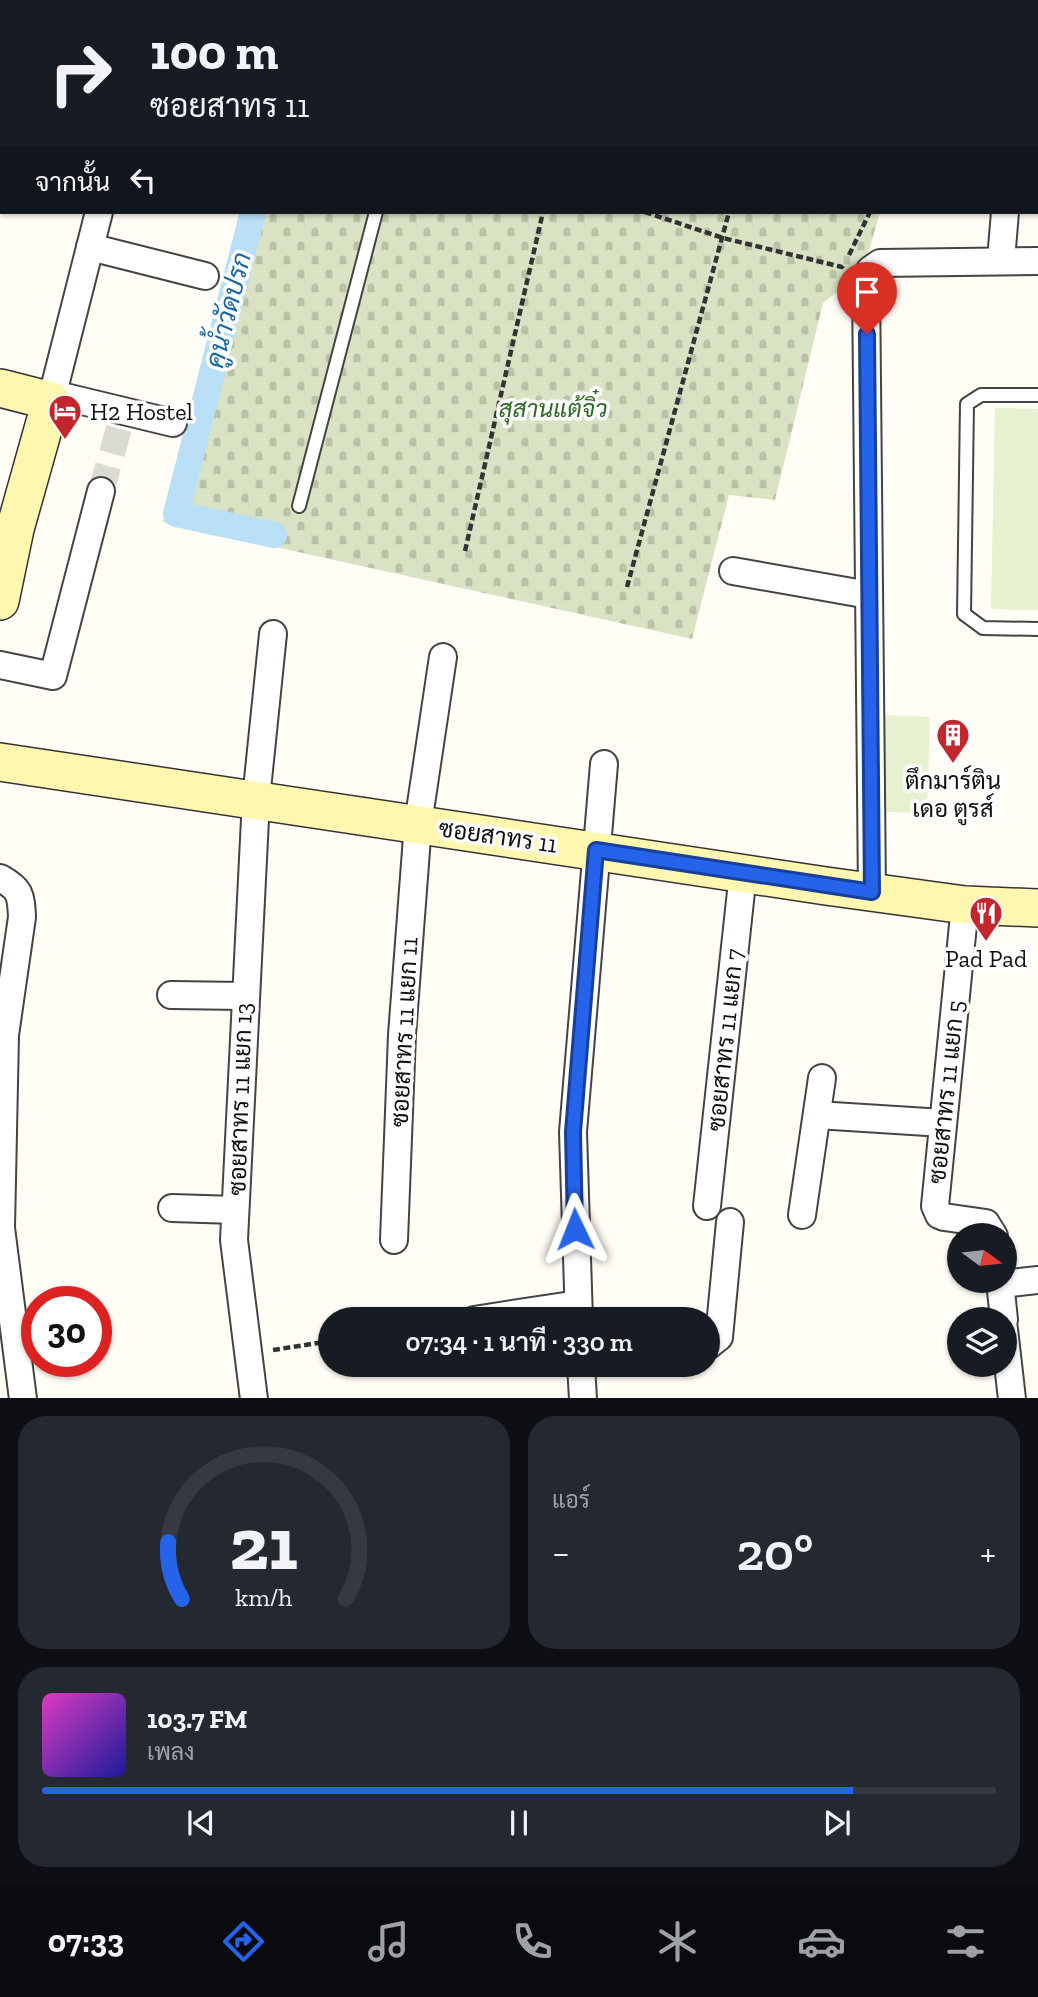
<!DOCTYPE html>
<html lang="th">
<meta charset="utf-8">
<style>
body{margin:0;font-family:"Zilla Slab",Sarabun,serif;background:#242831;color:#f1f3f6;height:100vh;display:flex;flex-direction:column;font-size:26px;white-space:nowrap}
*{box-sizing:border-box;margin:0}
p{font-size:23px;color:#9ea1a6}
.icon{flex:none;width:38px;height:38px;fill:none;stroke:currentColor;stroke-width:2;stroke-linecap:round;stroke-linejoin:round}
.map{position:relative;height:1398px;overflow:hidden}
.drawer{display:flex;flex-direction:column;gap:18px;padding:18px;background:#0d0f14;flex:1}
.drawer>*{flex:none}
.guide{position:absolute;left:0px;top:0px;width:1040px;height:214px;box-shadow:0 2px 5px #0004;background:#171b24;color:#f1f3f6;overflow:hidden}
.needle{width:46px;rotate:105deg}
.controls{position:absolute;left:947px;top:1223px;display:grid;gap:14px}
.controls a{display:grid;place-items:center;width:70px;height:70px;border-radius:50%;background:#171b24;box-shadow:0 2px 5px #0004;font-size:35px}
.speed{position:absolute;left:21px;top:1286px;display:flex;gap:14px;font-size:35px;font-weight:700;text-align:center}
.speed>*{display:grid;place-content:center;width:91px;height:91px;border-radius:50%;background:#171b24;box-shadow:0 2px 5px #0004;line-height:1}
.speed .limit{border:10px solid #d22;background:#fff;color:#111}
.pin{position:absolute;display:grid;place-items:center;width:60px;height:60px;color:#fff;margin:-72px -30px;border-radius:50% 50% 50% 0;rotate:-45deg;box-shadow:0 0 7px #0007}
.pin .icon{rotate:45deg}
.me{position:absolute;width:77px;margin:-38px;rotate:358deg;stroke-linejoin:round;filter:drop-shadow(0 0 5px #0008)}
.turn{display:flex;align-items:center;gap:24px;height:147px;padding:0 35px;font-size:32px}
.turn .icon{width:91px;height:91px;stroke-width:2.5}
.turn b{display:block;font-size:49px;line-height:60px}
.then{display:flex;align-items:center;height:66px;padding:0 35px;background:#0003;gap:14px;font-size:26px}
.big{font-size:52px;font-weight:600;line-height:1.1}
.drawer .tile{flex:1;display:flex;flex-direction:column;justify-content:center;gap:10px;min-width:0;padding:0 24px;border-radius:28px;background:#242831}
.drawer .dial{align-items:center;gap:0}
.dial svg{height:182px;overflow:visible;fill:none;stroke:#363941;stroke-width:7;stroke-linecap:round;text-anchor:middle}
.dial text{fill:#f1f3f6;stroke:none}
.song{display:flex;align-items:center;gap:21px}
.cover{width:84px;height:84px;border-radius:10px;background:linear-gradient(135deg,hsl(310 70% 55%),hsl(240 70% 35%))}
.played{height:7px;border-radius:4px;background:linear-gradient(90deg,#2563eb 85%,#363941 85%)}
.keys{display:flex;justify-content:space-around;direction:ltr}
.heat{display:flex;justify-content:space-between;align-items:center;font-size:38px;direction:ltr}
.drawer .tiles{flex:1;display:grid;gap:18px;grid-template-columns:1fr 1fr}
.tile:last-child{grid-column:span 2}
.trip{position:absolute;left:318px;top:1307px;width:402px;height:70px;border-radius:35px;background:#171b24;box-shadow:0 2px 5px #0004;font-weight:600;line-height:70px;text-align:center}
.tab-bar{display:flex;height:112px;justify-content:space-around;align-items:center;background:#090b0e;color:#9ea1a6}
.tab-bar .icon{width:49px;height:49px}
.tab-bar .active{color:#2563eb}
.tab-bar b{font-size:32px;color:#f1f3f6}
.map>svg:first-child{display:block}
.cemetery{fill:url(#cemetery-stones)}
.pitch{fill:#e6f2cf}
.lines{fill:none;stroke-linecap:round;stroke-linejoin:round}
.canal{stroke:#b9e0f7;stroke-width:26}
.street-tunnel{stroke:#dbdad3;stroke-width:26;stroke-dasharray:26 13;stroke-linecap:butt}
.lane-casing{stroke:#444;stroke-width:16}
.street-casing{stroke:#444;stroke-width:30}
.secondary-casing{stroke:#333;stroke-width:40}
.path{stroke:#333;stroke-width:4.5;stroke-dasharray:7 3.5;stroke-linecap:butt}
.lane{stroke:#fff;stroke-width:12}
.street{stroke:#fff;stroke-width:26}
.secondary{stroke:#fff6b0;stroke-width:37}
.route-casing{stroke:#184099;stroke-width:18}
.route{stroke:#2563eb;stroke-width:12}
.labels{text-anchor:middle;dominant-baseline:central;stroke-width:7;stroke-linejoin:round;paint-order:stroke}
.park-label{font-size:24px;font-style:italic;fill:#2f6b1f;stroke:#fff}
.poi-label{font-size:24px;fill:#111;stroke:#fff}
.street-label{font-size:24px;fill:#111;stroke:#fff}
.water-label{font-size:26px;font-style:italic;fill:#1768a6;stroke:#fff}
</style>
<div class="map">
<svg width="1038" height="1399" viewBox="0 0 1038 1399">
<defs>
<pattern id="cemetery-stones" width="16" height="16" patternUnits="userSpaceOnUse" patternTransform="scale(1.75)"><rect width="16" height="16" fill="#d9e3c4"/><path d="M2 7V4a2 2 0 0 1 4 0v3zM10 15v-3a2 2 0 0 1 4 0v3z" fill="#b9c2a7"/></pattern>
</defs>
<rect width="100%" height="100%" fill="#fffdf5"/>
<g class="cemetery">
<polygon points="296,0 1015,0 296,2"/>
<polygon points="242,212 880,212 863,272 823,303 775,500 729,495 692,639 163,522"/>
</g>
<g class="pitch">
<polygon points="995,408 1038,409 1038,610 991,609"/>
<polygon points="885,715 930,717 927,813 881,812"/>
</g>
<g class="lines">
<g class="canal">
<polyline points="307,2 307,0"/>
<polyline points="253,212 176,514 274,535"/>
</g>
<polyline class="street-tunnel" points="101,491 124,411"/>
<defs>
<g id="lane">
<polyline points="444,2 445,0"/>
<polyline points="1038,395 981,395 967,404 964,614 983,628 1038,629"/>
<polyline points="299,506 376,212"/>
</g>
<g id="street">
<polyline points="195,0 202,2"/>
<polyline points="152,2 152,0"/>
<polyline points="1024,2 1024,0"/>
<polyline points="90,247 205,276"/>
<polyline points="1001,260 1005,212"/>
<polyline points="53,394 173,423"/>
<polyline points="51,401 99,212"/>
<polyline points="733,571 869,595"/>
<polyline points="0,665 53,676 101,491"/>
<path d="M0,878c20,11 21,16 22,39l-17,118 -4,193 22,171"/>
<polyline points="872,892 866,281 870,270 880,263 1038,261"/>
<polyline points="965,905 935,1206 939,1215 944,1217 986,1223 994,1236"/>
<polyline points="171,995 244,996"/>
<polyline points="817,1115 943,1123"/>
<polyline points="707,1206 743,873"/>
<polyline points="172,1208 235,1210"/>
<polyline points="802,1215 822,1078"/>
<polyline points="394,1240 402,1035 418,824 443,657"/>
<polyline points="1000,1281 1004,1320"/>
<polyline points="1000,1284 1038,1280"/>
<polyline points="474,1320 578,1304"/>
<polyline points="579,1320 573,1132 604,764"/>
<polyline points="1004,1329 1012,1399"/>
<polyline points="709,1345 719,1337 730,1222"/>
<polyline points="581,1365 583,1399"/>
<polyline points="254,1399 234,1240 256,799 273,634"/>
</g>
<g id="secondary">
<polyline points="0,388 51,401 15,529 0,601"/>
<polyline points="0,762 826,886 965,905 1038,908"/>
</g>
</defs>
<use href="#lane" class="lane-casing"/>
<use href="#street" class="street-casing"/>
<use href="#secondary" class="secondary-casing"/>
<g class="path">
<polyline points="779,2 780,0"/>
<polyline points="645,212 723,238 842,267 845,263"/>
<polyline points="849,255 870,212"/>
<polyline points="465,551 543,212"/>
<polyline points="627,587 729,212"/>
<polyline points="273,1350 331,1341"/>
</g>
<use href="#lane" class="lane"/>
<use href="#street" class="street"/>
<use href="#secondary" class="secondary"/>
</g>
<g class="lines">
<defs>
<polyline id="route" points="575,1229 573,1132 596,850 872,892 867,334"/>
</defs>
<use href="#route" class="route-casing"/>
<use href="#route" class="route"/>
</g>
<defs>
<symbol id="hotel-pin" viewBox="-11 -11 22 30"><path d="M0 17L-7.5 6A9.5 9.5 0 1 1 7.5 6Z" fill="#c4262e" stroke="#fff"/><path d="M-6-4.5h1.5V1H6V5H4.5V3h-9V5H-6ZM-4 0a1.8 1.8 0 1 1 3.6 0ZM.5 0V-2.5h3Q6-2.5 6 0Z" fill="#fff"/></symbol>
<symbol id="building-pin" viewBox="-11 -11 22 30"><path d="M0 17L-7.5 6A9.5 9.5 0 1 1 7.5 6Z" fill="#c4262e" stroke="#fff"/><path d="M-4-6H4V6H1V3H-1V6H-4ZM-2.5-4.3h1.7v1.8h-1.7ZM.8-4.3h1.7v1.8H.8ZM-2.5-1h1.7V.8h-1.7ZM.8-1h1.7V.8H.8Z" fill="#fff"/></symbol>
<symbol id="restaurant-pin" viewBox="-11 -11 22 30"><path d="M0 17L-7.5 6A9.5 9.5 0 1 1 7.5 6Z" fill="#c4262e" stroke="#fff"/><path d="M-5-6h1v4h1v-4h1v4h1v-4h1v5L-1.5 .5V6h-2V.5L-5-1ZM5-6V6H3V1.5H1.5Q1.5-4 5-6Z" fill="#fff"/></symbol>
</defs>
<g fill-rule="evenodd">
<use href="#hotel-pin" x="46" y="392" width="38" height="52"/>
<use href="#building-pin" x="934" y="716" width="38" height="52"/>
<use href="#restaurant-pin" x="967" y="894" width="38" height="52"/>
</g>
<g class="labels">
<g class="park-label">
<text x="553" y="408">สุสานแต้จิ๋ว</text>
</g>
<g class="poi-label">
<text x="90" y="411" text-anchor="start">H2 Hostel</text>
<text x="953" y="780">ตึกมาร์ติน<tspan x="953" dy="28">เดอ ตูรส์</tspan></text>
<text x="986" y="958">Pad Pad</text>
</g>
<g class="street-label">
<text transform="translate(498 836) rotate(8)">ซอยสาทร 11</text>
<text transform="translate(404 1032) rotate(-87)">ซอยสาทร 11 แยก 11</text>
<text transform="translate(725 1040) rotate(-84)">ซอยสาทร 11 แยก 7</text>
<text transform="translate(946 1092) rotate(-84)">ซอยสาทร 11 แยก 5</text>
<text transform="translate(240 1099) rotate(-88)">ซอยสาทร 11 แยก 13</text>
</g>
<g class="water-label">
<text transform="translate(228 310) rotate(-76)">คูน้ำวัดปรก</text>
</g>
</g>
</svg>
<div class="controls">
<a><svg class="needle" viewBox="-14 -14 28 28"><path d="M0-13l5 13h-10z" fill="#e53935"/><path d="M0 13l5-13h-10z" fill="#9ea1a6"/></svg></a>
<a><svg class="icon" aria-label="layers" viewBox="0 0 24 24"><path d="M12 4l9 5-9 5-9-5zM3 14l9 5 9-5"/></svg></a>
</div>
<div class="speed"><div class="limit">30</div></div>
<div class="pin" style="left:867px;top:334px;background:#d93025"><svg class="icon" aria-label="arrive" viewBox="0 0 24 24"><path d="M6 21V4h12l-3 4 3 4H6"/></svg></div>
<svg class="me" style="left:575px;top:1229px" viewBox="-20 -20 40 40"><path d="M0-17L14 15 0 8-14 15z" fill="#2563eb" stroke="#fff" stroke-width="4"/></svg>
<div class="trip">07:34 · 1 นาที · 330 m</div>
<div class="guide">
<div class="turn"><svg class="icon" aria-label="right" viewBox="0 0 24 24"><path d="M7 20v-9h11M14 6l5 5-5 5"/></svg><div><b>100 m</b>ซอยสาทร 11</div></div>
<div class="then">จากนั้น<svg class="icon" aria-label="left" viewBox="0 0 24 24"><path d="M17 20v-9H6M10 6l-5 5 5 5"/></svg></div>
</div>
</div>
<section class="drawer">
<div class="tiles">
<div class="tile dial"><svg viewBox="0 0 100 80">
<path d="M14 69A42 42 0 1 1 86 69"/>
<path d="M14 69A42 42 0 0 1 8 44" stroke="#2563eb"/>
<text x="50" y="56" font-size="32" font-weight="700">21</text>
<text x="50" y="72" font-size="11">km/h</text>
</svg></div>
<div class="tile"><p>แอร์</p>
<div class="heat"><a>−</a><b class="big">20°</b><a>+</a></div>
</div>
<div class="tile">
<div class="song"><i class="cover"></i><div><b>103.7 FM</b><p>เพลง</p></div></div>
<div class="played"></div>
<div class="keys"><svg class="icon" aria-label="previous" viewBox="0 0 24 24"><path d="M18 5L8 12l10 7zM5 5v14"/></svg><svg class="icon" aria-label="pause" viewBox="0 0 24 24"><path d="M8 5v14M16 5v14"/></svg><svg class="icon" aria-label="next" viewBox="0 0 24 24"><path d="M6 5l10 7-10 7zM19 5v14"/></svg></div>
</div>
</div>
</section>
<nav class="tab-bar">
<b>07:33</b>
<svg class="icon active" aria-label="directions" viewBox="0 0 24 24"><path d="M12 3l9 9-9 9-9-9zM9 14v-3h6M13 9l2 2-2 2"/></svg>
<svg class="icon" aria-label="music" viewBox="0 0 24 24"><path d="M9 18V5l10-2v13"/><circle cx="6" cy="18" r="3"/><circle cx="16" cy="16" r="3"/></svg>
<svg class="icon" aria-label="phone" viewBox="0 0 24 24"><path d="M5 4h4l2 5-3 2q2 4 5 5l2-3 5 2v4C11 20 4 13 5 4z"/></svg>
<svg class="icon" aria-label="climate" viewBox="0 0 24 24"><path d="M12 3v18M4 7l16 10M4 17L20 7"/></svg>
<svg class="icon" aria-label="car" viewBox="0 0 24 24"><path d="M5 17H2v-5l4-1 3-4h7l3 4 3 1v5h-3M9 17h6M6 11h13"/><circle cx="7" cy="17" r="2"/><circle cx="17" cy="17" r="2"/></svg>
<svg class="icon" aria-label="filters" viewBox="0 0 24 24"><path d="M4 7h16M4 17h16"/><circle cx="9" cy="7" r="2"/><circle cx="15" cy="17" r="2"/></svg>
</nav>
